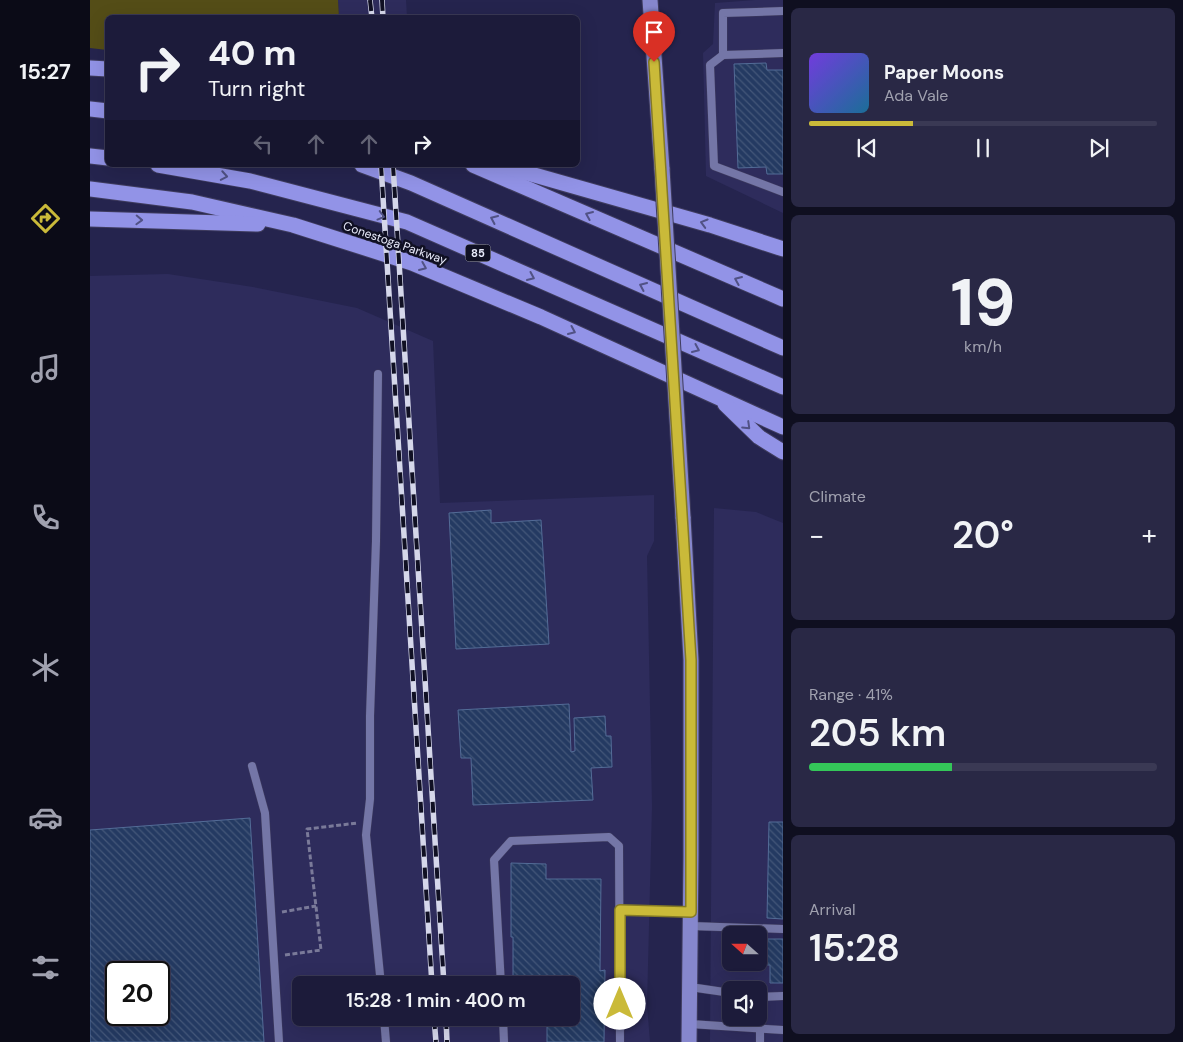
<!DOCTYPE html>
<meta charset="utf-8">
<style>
body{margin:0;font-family:"DM Sans",sans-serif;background:#292845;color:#f1f3f6;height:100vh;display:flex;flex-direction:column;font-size:19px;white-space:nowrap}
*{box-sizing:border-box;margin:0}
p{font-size:16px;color:#a0a1af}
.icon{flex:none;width:28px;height:28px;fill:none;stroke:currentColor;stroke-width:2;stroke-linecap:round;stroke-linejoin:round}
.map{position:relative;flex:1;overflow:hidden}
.sheet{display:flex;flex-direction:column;gap:8px;padding:8px;background:#0f0f20;width:400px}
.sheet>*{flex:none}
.hud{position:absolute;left:15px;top:15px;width:475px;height:152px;border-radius:8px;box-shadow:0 5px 20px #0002,0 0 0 1px #3a3954;background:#1c1b3a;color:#f1f3f6;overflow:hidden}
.needle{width:32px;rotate:291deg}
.controls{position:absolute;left:632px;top:926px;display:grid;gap:10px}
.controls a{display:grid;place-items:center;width:45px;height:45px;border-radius:8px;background:#1c1b3a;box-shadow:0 5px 20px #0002,0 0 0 1px #3a3954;font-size:25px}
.speed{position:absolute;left:15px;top:961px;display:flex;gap:10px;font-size:25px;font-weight:700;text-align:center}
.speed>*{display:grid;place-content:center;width:65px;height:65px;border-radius:50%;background:#1c1b3a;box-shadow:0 5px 20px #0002,0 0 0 1px #3a3954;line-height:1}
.speed .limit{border:2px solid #111;border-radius:8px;background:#fff;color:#111}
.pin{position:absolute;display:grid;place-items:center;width:42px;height:42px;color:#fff;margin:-51px -21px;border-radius:50% 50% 50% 0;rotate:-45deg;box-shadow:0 0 5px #0007}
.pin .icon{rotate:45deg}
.me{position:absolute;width:55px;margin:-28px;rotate:0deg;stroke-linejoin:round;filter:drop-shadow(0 0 4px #0008)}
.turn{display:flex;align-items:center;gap:18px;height:105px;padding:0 20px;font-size:22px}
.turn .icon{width:65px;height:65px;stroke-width:2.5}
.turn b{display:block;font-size:35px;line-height:42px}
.lanes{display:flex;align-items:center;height:48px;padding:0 20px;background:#0003;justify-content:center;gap:25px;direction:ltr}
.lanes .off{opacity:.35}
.big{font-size:38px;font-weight:600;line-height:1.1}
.sheet .card{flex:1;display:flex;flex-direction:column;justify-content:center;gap:8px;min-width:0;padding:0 18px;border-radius:8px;background:#292845}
.sheet .dial{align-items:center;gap:0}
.dial b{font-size:65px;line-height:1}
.song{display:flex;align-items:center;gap:15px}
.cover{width:60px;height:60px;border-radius:8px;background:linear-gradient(135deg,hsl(260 70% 55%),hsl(200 70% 35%))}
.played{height:5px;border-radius:2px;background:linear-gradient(90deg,#caba39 30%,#3a3954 30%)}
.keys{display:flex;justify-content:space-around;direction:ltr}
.heat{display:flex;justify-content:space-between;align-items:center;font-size:28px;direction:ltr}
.charge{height:8px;border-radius:4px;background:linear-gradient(90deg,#34c759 41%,#3a3954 0)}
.trip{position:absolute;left:202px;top:976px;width:288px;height:50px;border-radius:8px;background:#1c1b3a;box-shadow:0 5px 20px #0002,0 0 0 1px #3a3954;font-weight:600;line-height:50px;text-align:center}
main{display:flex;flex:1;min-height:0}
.dock{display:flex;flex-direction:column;width:90px;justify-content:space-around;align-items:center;background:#0b0b17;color:#a0a1af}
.dock .icon{width:35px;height:35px}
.dock .selected{color:#caba39}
.dock b{font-size:22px;color:#f1f3f6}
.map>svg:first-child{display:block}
.built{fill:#2e2c5c;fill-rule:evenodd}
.green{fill:#544d17}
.building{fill:url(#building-back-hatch);stroke:#536c97;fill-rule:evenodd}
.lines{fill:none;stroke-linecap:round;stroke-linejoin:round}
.lane-casing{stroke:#3f3c5e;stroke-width:9}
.primary-casing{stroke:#3f3c5e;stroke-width:17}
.highway-casing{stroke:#3f3c5e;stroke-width:17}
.path{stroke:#7a7a99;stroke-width:3;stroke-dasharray:5 2.5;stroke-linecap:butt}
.lane{stroke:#7476a7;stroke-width:8}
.primary{stroke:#8687cd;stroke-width:15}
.highway{stroke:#9293e7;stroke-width:15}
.rail-casing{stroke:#d5d7ea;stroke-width:5.5}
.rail{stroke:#101023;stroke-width:4;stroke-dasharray:11;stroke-linecap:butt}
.primary-bridge-casing{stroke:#3f3c5e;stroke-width:17;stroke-linecap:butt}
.primary-bridge{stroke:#8687cd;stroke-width:15}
.oneway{stroke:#515285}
.route-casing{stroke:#837925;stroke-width:12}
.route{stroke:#caba39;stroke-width:9}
.labels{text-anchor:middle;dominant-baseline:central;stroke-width:5;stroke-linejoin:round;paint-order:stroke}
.shield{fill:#101023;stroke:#a8a9ba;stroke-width:1}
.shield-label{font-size:11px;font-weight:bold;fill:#e9ebfb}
.street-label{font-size:12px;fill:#e9ebfb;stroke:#101023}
</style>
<main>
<nav class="dock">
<b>15:27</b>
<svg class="icon selected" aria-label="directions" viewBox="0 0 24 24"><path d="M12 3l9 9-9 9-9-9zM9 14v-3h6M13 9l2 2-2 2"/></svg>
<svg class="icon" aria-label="music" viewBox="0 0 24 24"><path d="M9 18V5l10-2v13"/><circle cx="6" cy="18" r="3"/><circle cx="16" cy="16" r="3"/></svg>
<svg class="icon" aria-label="phone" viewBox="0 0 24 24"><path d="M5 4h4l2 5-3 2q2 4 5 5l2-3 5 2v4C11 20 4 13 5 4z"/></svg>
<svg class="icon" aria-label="climate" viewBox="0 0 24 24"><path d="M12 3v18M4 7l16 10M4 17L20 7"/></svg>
<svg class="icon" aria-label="car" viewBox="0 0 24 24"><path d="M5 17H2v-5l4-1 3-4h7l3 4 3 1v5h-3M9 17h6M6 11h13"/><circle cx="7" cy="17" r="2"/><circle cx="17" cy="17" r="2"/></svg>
<svg class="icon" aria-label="filters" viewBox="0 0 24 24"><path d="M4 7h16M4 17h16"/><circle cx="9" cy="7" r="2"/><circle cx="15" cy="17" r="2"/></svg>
</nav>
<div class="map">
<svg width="693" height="1042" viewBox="0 0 693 1042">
<defs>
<pattern id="building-back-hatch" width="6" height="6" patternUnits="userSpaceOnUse" patternTransform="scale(1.25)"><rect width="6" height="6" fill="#243a62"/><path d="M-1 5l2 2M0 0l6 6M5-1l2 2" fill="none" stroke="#445779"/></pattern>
</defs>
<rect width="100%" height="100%" fill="#25244e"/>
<g class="built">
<polygon points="248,0 316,0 317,17 249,17"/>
<polygon points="665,0 693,0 693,213 616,176 613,53 623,44 625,3"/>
<path d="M78,274l85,13 104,21 76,33 7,162 214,-8v46l-7,15 5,250 -5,199 3,37h-560v-766zM26,972h43v43h-43zM211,985h270v33h-270z"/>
<path d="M624,508l42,4 27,11v519h-73zM641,935h28v27h-28zM641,990h28v28h-28z"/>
</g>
<polygon class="green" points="0,0 248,0 249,17 18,18 17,50 0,48"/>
<g class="building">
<polygon points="676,63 677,70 693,70 693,174 677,174 676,167 648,168 644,64"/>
<polygon points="401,510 401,523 451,520 459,644 366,649 359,513"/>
<polygon points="479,704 481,752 485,751 484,718 515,716 516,736 521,736 522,767 501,768 503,800 383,805 381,758 371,758 368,710"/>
<path d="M160,818l14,224h-174v-212zM26,972h43v43h-43z"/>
<polygon points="679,822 693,822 693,919 677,918"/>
<polygon points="421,863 456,864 456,879 511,879 510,971 515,970 514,1042 457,1042 457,1018 481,1018 481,985 458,985 458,976 423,976 423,937 421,937"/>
<polygon points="676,939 693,939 693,983 680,983 680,965 675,965"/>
</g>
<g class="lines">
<defs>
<g id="lane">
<polyline points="693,11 633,13 633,55 620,65 624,166 693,192"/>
<polyline points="633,55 693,53"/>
<polyline points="288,374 286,541 280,716 280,799 276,835 291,985"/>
<polyline points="162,766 175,813 189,1042"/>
<polyline points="529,910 601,912"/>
<polyline points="601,926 693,929"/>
<polyline points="411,985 404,860 421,841 519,837 529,846 530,1042"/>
<polyline points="600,987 641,993"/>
<polyline points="669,997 693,996"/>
<polyline points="294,1018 296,1042"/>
<polyline points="413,1018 414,1042"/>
<polyline points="600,1024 693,1030"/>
<polyline points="670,1028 670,1042"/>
</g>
<g id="primary">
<polyline points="560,0 572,169"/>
<polyline points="593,517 601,660 601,856 599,1042"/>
</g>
<g id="highway">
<polyline points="0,68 18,69"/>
<polyline points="0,109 18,111"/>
<polyline points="0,156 18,158"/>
<polyline points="68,165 160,181 317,222 693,387"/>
<polyline points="272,165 321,183 693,348"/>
<polyline points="383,165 693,299"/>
<polyline points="409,165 620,225 693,249"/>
<polyline points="0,189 102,202 203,225 322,263 451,317 693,427"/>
<polyline points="0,219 168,224"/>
<polyline points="635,404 669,437 693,452"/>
</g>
</defs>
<use href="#lane" class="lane-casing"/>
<use href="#primary" class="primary-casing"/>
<use href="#highway" class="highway-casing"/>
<g class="path">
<polyline points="192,912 226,906"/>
<polyline points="195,955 231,950 217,829 268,823"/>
</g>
<use href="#lane" class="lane"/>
<use href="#primary" class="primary"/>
<use href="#highway" class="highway"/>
<defs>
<g id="rail">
<polyline points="280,0 282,18"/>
<polyline points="292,0 293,18"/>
<polyline points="291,165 342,985"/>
<polyline points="303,165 354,985"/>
<polyline points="344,1018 346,1042"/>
<polyline points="356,1018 357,1042"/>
</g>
</defs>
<use href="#rail" class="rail-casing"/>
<use href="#rail" class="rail"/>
<defs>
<polyline id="primary-bridge" points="572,169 593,517"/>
</defs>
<use href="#primary-bridge" class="primary-bridge-casing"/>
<use href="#primary-bridge" class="primary-bridge"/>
</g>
<defs><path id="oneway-chevron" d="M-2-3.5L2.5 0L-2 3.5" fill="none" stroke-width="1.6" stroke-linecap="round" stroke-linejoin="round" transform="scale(1.25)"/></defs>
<g class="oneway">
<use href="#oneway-chevron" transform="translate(134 176) rotate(10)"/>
<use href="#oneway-chevron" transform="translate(499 215) rotate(-157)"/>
<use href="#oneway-chevron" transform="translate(291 216) rotate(15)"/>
<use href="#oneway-chevron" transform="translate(404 219) rotate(-156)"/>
<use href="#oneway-chevron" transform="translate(49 220) rotate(2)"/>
<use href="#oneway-chevron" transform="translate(614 223) rotate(-164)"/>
<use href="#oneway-chevron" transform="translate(333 267) rotate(23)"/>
<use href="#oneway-chevron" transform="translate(441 277) rotate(24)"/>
<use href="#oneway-chevron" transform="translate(648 280) rotate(-157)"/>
<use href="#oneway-chevron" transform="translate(553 286) rotate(-156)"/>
<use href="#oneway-chevron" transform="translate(482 331) rotate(24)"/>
<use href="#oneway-chevron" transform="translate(606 349) rotate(24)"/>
<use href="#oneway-chevron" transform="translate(657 426) rotate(44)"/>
</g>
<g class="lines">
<defs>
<polyline id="route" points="530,1004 530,910 601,912 601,660 564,62"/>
</defs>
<use href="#route" class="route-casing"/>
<use href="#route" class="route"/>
</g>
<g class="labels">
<rect class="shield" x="375.5" y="244.5" width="25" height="17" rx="4"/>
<g class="shield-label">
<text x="388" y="253">85</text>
</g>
<g class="street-label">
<text transform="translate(305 243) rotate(19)">Conestoga Parkway</text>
</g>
</g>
</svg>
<div class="controls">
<a><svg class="needle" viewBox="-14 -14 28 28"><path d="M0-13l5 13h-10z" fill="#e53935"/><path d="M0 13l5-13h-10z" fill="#a0a1af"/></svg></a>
<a><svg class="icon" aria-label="sound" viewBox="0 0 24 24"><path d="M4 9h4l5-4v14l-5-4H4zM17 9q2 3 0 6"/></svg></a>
</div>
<div class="speed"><div class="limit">20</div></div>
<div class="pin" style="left:564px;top:62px;background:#d93025"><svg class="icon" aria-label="arrive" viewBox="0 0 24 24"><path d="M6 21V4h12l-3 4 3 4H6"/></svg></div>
<svg class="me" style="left:530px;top:1004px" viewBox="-20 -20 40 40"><circle r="19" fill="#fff"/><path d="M0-13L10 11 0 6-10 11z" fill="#caba39"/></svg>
<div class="trip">15:28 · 1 min · 400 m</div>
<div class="hud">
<div class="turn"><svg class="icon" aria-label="right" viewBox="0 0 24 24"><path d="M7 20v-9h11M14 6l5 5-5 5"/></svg><div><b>40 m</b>Turn right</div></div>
<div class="lanes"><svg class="icon off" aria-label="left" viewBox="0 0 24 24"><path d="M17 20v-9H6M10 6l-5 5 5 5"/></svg><svg class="icon off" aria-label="ahead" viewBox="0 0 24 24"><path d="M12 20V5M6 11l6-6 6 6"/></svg><svg class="icon off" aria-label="ahead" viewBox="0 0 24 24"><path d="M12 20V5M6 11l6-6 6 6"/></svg><svg class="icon" aria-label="right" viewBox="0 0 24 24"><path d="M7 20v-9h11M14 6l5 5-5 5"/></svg></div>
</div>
</div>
<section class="sheet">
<div class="card">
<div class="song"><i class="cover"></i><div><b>Paper Moons</b><p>Ada Vale</p></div></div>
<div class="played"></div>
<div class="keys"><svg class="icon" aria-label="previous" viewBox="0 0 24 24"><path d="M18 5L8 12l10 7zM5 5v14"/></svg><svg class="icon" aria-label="pause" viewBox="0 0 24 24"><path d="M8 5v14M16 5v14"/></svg><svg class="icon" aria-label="next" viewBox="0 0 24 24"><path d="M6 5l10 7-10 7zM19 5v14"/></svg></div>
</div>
<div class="card dial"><b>19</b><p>km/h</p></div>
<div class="card"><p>Climate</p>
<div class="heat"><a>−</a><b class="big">20°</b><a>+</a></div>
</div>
<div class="card"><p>Range · 41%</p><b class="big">205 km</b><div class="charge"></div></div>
<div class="card"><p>Arrival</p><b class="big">15:28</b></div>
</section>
</main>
